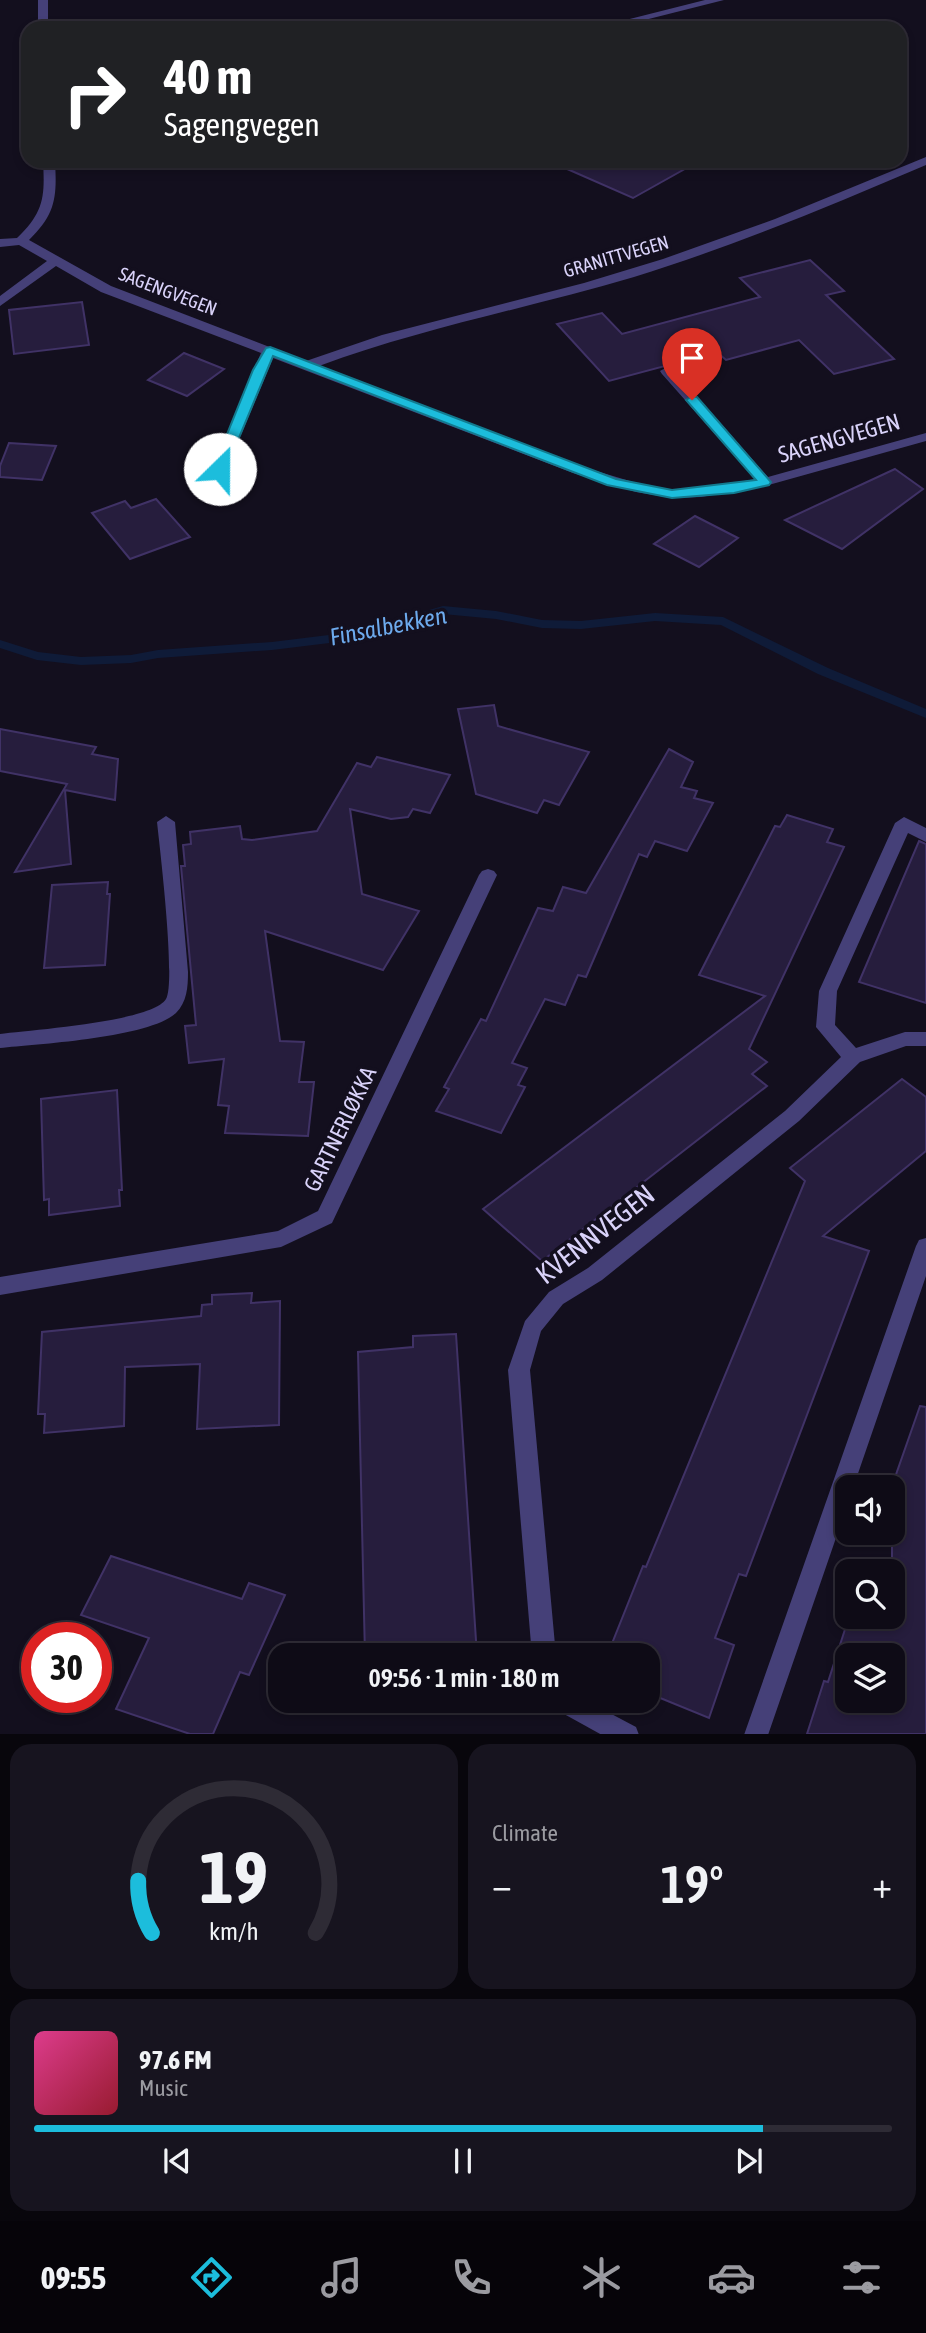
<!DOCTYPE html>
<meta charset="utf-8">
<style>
body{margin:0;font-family:"Asap Condensed",sans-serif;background:#17141f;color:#f1f3f6;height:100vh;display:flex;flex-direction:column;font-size:26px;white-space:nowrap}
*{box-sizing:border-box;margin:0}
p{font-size:23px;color:#9b9ba1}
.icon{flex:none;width:38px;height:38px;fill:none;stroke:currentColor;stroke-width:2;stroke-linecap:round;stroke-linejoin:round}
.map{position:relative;height:1734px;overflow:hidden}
.panel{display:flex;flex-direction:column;gap:10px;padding:10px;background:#08060c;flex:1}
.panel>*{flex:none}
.banner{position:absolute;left:21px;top:21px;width:886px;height:147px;border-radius:21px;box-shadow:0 4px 10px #0003,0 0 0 2px #2e2b35;background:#202124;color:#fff;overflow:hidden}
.fabs{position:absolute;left:835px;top:1475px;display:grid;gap:14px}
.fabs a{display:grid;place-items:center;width:70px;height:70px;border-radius:14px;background:#0e0b16;box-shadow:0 4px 10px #0003,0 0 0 2px #2e2b35;font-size:35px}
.speed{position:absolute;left:21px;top:1622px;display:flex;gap:14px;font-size:35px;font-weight:700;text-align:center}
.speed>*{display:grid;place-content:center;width:91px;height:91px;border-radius:50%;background:#0e0b16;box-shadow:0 4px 10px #0003,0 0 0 2px #2e2b35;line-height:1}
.speed .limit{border:10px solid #d22;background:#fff;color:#111}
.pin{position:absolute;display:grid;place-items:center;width:60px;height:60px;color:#fff;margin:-72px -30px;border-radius:50% 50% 50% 0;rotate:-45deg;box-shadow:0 0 7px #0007}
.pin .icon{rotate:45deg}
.me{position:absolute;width:77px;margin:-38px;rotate:23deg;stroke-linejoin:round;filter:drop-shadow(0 0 5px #0008)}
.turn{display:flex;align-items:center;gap:24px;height:147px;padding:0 28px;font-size:32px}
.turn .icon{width:91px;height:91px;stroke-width:2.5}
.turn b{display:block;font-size:49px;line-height:60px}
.big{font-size:52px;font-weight:600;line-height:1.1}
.panel .tile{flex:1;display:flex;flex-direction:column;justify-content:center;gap:10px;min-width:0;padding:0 24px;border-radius:21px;background:#17141f}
.panel .dial{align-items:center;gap:0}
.dial svg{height:182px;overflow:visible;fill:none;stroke:#2e2b35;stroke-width:7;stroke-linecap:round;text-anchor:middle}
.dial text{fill:#f1f3f6;stroke:none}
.song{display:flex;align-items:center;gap:21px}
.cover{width:84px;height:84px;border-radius:10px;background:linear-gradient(135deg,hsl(330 70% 55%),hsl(350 70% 35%))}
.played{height:7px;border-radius:4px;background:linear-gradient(90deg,#1cbddc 85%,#2e2b35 85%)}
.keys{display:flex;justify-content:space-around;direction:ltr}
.heat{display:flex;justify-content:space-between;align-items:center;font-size:38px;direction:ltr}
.panel .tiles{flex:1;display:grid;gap:10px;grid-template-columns:1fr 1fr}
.tile:last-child{grid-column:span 2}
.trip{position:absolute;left:268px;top:1643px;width:392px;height:70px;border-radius:21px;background:#0e0b16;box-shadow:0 4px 10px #0003,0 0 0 2px #2e2b35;font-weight:600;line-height:70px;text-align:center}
.menu{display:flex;height:112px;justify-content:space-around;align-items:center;background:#060409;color:#9b9ba1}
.menu .icon{width:49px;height:49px}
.menu .on{color:#1cbddc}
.menu b{font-size:32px;color:#f1f3f6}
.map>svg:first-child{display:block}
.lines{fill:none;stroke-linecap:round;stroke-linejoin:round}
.stream{fill:#0f1b38;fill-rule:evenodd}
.building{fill:#261d3d;stroke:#403266;stroke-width:2;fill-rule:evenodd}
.minor{fill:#454078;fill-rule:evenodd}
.route{fill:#1cbddc;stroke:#127b8f;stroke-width:2}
.labels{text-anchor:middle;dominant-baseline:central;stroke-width:7;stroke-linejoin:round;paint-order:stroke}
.far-street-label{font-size:19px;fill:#d9d2f9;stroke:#130f1e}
.street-label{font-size:23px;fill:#d9d2f9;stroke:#130f1e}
.water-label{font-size:24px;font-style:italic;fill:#6daaed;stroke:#130f1e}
.near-street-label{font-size:28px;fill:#d9d2f9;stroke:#130f1e}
</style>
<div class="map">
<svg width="926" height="1735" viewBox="0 0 926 1735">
<rect width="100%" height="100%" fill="#130f1e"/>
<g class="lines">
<polygon class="stream" points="443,606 496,611 542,620 581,621 655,613 723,617 828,668 926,709 926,718 818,674 721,625 655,621 581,629 542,628 496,619 443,614 354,640 272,650 158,658 131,663 81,665 37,660 0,648 0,640 38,652 81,657 131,655 158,650 272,642 353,632"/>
</g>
<g class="building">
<polygon points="549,161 699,161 633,198"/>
<polygon points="810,260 844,291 826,295 894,359 834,374 799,340 726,360 717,352 609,381 557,324 602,313 622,334 760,297 740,278"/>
<polygon points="82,302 89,345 14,354 9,310"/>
<polygon points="184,353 224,369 187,396 148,380"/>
<polygon points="9,443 56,446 42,480 0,477 0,466"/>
<polygon points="895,469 923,489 842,549 785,520"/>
<polygon points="156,499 190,537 130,559 92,513 125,501 131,508"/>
<polygon points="695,516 738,538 699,567 654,544"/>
<polygon points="494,705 498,726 589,752 559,805 544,800 537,813 476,794 458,709"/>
<polygon points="0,729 96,747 92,754 118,759 115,800 65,790 71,864 15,872 67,784 0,771"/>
<polygon points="669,749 693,762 681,787 697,791 694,798 713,803 687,851 655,841 647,857 639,854 586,977 578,975 565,1005 545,999 512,1063 527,1068 518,1085 525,1087 501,1133 436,1111 449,1089 444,1087 481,1019 486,1021 538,908 553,911 563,887 586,893"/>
<polygon points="377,757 450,775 430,813 413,809 408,817 391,819 350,809 362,894 419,911 383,970 265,931 280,1041 304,1042 299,1082 314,1082 308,1136 225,1133 229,1106 218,1105 224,1059 189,1063 185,1026 196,1025 181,866 185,866 183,845 191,844 190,832 240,826 242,839 252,840 317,831 357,763 371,767"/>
<polygon points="787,815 833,829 827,842 844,847 749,1049 767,1062 752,1074 767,1086 542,1261 483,1209 765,996 699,975 775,826 780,827"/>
<polygon points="919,841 926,844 926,1003 859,982"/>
<polygon points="108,882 107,894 110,894 105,965 44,968 52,885"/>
<polygon points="902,1079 926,1097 926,1151 823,1236 869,1251 746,1576 739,1574 715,1638 734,1645 709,1718 648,1693 648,1656 607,1656 643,1566 646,1567 805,1181 790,1168"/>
<polygon points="117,1090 122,1190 119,1190 120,1206 49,1215 49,1199 44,1200 41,1099"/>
<polygon points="252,1293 251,1303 280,1301 279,1425 197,1429 200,1364 125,1367 124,1426 44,1433 45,1414 38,1414 42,1332 201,1316 202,1305 212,1304 212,1295"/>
<polygon points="456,1334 477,1656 365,1656 358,1352 413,1347 413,1336"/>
<path d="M920,1406l6,1v327h-119l17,-53 4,1 21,-65h43v-131zM847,1656h45v45h-45z"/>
<polygon points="111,1556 242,1599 249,1583 285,1595 249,1675 240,1672 213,1734 190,1734 116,1709 149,1638 81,1615"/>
<polygon points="366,1701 441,1701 441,1705 366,1709"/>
</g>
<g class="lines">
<g class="minor">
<rect x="38" y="0" width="10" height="28"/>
<polygon points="705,0 724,0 613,28 594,28"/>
<path d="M926,157v8c-96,41 -192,81 -292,112 -105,31 -212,51 -315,89l264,101 60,18 29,5 29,-1 54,-10 -93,-105 -2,-3 7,-4 5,1 96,109 158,-44v8l-161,45 -64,11 -29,1 -36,-6 -63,-19 -300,-115 -57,137 -7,4 -5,-1 -2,-3 59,-142 -160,-61 -45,-26 -56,40v-10l47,-35 -28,-16 -19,2v-8l17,-1c27,-26 28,-41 26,-77h12c2,36 1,53 -26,79l82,46 195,75 76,-26 202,-52 79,-24 112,-40z"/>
<path d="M166,816l9,6 13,150c0,15 -1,30 -12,41 -27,25 -138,31 -176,35v-14c30,-4 152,-12 166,-35 10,-17 -6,-150 -9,-177z"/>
<polygon points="904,817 926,828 926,842 908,833 837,991 835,1025 856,1048 905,1032 926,1032 926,1046 906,1046 860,1062 799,1121 602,1280 563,1304 541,1331 530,1370 556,1656 532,1656 508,1370 525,1321 549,1292 588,1268 785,1111 841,1057 816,1027 819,991 895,823"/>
<polygon points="488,869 494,871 497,875 332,1223 281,1247 0,1295 0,1277 278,1231 318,1211 479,875 482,871"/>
<polygon points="926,1238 926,1276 853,1488 847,1488 847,1506 768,1735 744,1735 916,1246 919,1240"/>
<polygon points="551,1701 587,1701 636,1727 639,1735 602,1735 555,1709"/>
</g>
</g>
<polygon class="route" points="270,347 616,479 672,490 756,480 686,400 692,396 697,397 771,482 769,485 734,493 672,498 607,485 273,356 226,469 224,472 215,472 213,469 253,370 266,348"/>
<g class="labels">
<g class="far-street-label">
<text transform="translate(616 256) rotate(-16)">GRANITTVEGEN</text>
<text transform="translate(168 291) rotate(21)">SAGENGVEGEN</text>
</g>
<g class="street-label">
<text transform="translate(839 438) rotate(-16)">SAGENGVEGEN</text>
<text transform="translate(340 1129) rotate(-64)">GARTNERLØKKA</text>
</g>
<g class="water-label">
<text transform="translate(388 626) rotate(-11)">Finsalbekken</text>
</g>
<g class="near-street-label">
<text transform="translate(595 1234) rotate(-38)">KVENNVEGEN</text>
</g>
</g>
</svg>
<div class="fabs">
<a><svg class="icon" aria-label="sound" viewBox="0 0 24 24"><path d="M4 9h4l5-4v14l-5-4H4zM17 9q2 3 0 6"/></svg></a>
<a><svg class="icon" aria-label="search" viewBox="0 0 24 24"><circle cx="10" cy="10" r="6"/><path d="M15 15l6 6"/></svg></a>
<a><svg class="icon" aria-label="layers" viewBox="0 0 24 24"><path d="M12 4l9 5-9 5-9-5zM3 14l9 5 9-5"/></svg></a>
</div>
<div class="speed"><div class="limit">30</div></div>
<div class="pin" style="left:692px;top:400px;background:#d93025"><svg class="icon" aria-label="arrive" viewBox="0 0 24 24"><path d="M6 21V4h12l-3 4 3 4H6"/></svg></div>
<svg class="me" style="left:220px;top:469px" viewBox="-20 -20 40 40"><circle r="19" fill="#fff"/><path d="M0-13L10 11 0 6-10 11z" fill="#1cbddc"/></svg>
<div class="trip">09:56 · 1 min · 180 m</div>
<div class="banner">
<div class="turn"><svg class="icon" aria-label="right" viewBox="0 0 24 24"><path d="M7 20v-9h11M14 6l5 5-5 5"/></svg><div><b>40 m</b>Sagengvegen</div></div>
</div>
</div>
<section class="panel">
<div class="tiles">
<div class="tile dial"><svg viewBox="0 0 100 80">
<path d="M14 69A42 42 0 1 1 86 69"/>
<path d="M14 69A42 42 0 0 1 8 46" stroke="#1cbddc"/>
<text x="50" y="56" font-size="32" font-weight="700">19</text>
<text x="50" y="72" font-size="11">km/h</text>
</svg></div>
<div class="tile"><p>Climate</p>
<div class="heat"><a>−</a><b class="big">19°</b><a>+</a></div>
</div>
<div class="tile">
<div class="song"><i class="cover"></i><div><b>97.6 FM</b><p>Music</p></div></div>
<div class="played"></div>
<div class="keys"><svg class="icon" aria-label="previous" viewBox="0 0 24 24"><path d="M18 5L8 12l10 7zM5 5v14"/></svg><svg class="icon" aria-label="pause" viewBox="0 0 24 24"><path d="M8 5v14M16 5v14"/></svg><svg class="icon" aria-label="next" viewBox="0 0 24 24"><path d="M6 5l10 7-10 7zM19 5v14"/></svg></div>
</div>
</div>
</section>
<nav class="menu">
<b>09:55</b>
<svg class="icon on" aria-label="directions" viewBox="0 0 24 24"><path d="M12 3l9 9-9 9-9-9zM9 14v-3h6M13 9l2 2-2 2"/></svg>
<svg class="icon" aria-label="music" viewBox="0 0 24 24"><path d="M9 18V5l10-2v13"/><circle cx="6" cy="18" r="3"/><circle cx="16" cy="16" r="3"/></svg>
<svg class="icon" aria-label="phone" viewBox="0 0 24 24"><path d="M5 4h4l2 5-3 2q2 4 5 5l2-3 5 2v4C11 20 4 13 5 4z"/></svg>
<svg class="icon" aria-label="climate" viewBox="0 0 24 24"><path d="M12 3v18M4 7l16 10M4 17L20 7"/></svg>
<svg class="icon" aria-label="car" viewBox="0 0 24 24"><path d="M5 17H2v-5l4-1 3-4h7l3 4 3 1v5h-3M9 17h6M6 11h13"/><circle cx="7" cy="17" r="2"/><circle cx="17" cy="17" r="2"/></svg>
<svg class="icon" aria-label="filters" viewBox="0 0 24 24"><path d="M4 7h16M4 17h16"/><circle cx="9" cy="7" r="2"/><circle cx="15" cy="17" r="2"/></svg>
</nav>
